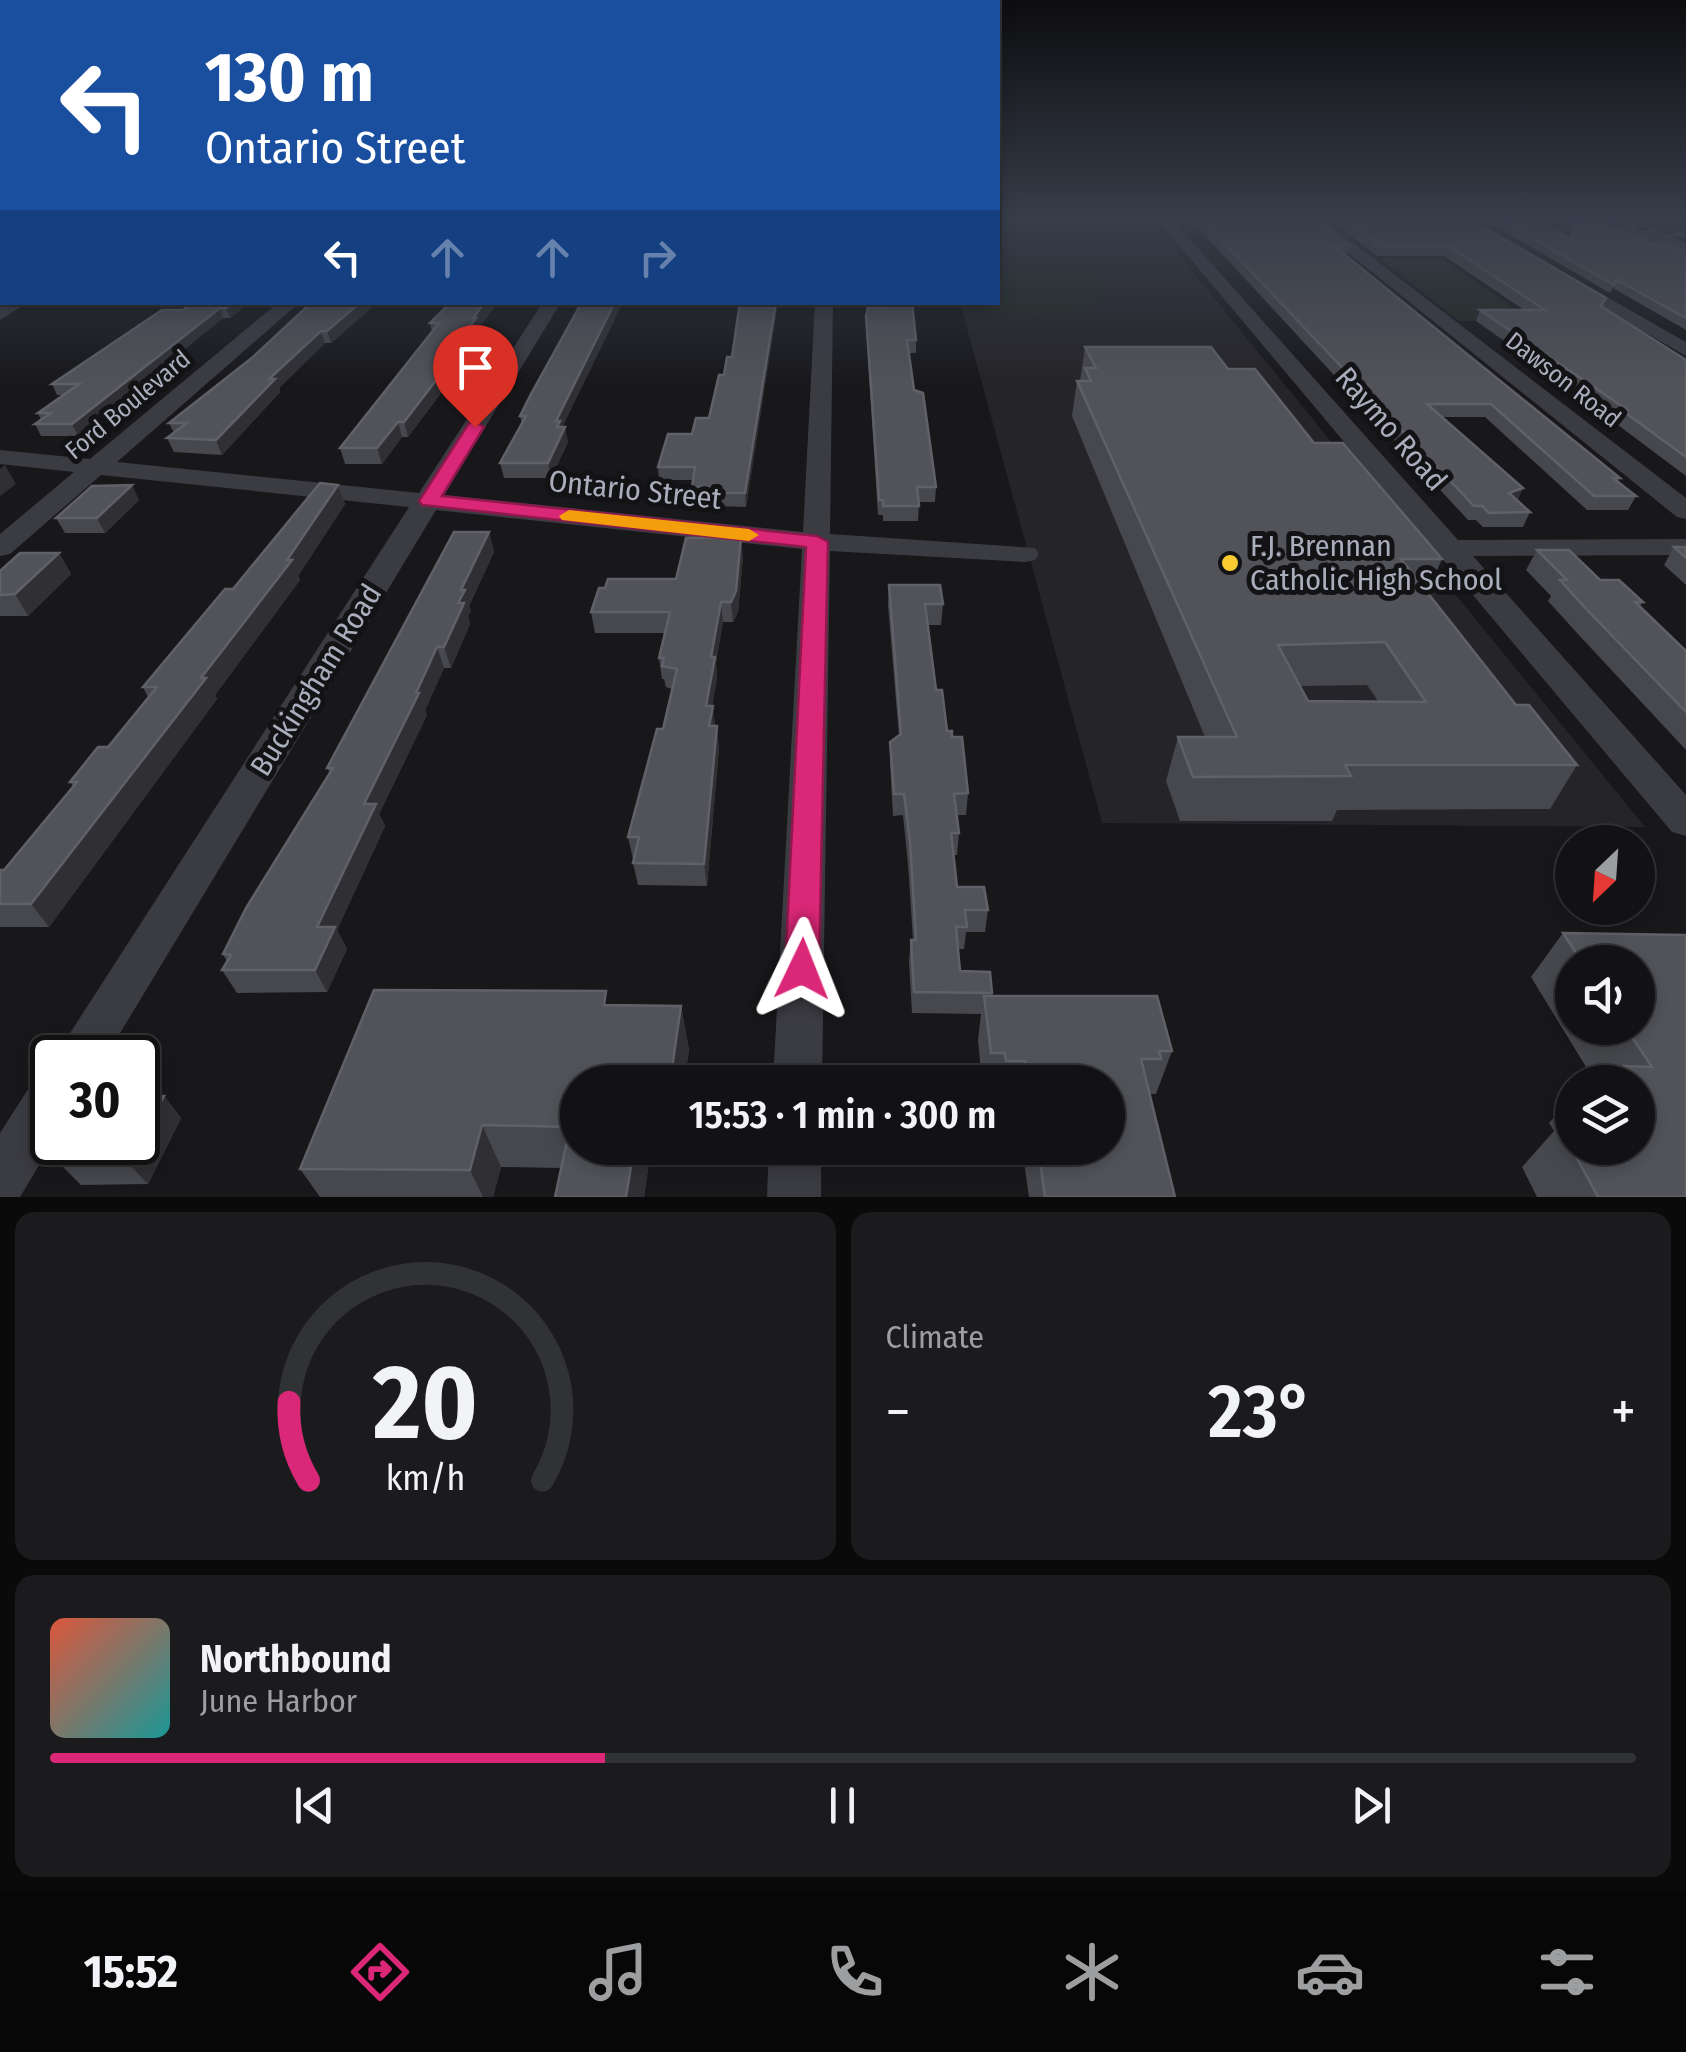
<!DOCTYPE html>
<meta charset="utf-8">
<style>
body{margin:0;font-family:"Fira Sans Condensed",sans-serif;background:#1b1b1d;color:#f1f3f6;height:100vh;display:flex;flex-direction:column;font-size:38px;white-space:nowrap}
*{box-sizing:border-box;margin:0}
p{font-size:32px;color:#9c9ea0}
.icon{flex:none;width:55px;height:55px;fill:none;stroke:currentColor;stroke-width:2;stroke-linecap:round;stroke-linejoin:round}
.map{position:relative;height:1197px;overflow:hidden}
.panel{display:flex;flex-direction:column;gap:15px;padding:15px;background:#0a0a0b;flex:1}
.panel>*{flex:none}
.banner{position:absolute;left:0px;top:0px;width:1000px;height:305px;box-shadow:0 5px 15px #0003,0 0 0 2px #313234;background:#1a4fa0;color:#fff;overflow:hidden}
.needle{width:65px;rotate:205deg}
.buttons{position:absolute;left:1555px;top:825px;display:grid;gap:20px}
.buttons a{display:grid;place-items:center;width:100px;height:100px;border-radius:50%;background:#121214;box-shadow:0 5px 15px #0003,0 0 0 2px #313234;font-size:50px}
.speed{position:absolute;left:30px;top:1035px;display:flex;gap:20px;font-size:50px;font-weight:700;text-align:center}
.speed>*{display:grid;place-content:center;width:130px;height:130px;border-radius:50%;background:#121214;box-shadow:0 5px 15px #0003,0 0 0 2px #313234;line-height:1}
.speed .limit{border:5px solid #111;border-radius:15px;background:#fff;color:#111}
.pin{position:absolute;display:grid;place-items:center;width:85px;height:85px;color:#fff;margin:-102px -42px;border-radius:50% 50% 50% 0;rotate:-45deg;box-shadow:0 0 10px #0007}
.pin .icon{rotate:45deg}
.me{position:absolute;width:110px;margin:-55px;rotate:2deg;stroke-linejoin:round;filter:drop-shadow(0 0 8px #0008)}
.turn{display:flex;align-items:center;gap:35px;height:210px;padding:0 40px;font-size:45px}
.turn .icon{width:130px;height:130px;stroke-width:2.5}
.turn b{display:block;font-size:70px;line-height:85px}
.lanes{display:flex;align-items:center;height:95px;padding:0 40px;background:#0003;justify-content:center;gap:50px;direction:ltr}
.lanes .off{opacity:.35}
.big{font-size:75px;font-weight:600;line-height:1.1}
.panel .widget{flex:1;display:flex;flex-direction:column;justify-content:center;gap:15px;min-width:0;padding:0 35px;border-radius:20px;background:#1b1b1d}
.panel .dial{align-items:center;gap:0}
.dial svg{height:260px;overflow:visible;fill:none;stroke:#313234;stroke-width:7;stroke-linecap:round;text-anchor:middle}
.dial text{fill:#f1f3f6;stroke:none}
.song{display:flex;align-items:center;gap:30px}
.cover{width:120px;height:120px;border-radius:15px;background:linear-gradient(135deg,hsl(10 70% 55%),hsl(180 70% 35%))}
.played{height:10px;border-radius:5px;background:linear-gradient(90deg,#db2777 35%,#313234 35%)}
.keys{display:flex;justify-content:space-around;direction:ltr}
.heat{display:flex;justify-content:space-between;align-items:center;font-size:55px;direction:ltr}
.panel .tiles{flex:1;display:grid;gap:15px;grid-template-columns:1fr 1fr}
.widget:last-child{grid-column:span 2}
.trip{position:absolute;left:560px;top:1065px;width:565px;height:100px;border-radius:50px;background:#121214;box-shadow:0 5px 15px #0003,0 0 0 2px #313234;font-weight:600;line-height:100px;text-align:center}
.tab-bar{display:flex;height:160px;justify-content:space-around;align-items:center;background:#070708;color:#9c9ea0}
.tab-bar .icon{width:70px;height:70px}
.tab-bar .current{color:#db2777}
.tab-bar b{font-size:45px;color:#f1f3f6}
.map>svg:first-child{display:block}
.built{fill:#252428}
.green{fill:#202922}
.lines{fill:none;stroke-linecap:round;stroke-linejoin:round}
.street{fill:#3b3b42;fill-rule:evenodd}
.secondary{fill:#474850;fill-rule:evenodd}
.rail-casing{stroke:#4c4d55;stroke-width:6}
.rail{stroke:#131316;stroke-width:4;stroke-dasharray:12;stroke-linecap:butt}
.wall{fill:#47484d;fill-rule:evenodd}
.shaded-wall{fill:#303034}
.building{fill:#525359;stroke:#606168;stroke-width:2.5;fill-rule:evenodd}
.route{fill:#db2777;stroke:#8e194d;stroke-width:2.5}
.slow{fill:#f59e0b}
.poi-dot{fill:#facc31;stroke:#131316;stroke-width:4}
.labels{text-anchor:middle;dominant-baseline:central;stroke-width:10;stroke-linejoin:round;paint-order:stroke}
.far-street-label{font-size:25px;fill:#aaadbb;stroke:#131316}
.street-label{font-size:30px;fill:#aaadbb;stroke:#131316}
.poi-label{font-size:30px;fill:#aaadbb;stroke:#131316;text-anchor:start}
</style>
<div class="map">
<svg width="1686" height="1197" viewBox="0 0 1686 1197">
<rect width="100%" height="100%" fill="#18181b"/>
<polygon class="built" points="998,218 1149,218 1645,827 1102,823 960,303 998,302"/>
<g class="green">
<path d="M1120,218h16l16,21h-15l-6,-8 -57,11 -71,-9 2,8h-7v-19c31,18 90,24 122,3z"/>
<polygon points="1378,258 1442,258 1533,321 1459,321"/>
<path d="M998,271l101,1 8,19c-21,33 -89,23 -123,20l-4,-8 18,-1z"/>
</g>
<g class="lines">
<g class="street">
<polygon points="1156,218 1171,218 1458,540 1686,539 1686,555 1473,556 1686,795 1686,836 1672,832"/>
<polygon points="1305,218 1321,218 1686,498 1686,519 1677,517"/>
<polygon points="1568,275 1686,342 1686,356 1562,284 1559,280"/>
<polygon points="6,302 29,302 0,320 0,306"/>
<polygon points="279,302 300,302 117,462 419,493 543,302 561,302 444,495 803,532 815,302 833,302 830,534 1035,548 1039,554 1035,560 1025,562 830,551 822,1082 773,1082 802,549 436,510 105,1058 54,1058 409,507 101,475 10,554 0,556 0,534 74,472 0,464 0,450 90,459"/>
<polygon points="52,1073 53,1142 20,1197 0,1197 0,1133 34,1080"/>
<polygon points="769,1148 821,1148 821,1197 767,1197"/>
</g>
<polygon class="secondary" points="1604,218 1632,218 1686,243 1686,259"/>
<defs>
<polyline id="rail" points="1566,218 1686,235"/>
</defs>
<use href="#rail" class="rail-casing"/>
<use href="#rail" class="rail"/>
</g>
<g class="wall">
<polygon points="1189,218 1313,218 1350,246 1346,256 1620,478 1618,481 1636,496 1628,510 1587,510 1485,417 1442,417 1523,488 1517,501 1530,512 1523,527 1483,527 1476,520 1468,520"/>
<polygon points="1327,218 1468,218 1606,298 1602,307 1686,360 1686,476 1614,422 1615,419 1476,321 1480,310 1524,310 1444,256 1377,256"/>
<polygon points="1492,218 1520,218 1570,238 1575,223 1686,252 1686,330 1613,288 1610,293 1490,223"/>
<polygon points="250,302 230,318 223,318 78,436 41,436 35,424 41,420 38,413 64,395 57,395 52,384 183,310"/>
<polygon points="313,302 378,302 331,343 325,343 279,388 280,392 222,455 174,452 167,438 174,433 169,423 253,357"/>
<polygon points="451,302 498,302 479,328 479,332 442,384 444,389 408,437 402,437 382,464 345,464 340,448 432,332 430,323"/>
<polygon points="582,302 623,302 562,427 568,442 551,478 504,478 500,463 522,424 520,416"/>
<polygon points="740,302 777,302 777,308 746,507 714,506 712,500 693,500 692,487 693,480 659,480 658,467 709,418 732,357"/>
<polygon points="880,302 912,302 916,340 916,353 909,353 914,390 936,487 935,502 919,502 918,521 883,521 883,515 878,515 866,328 866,316 880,307"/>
<path d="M1085,347l143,22 86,74 128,116 -15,34 89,112 61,60 -27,44 -213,1 -5,11h-152l-14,-40 12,-44h27l-133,-321 5,-35h3zM1367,685l11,16h-70l-8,-15z"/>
<polygon points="338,485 345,504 298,576 300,580 215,695 217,699 49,927 0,927 0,870 4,870 73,786 70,782 108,747 148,697 143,687 233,589"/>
<polygon points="139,500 105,533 65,533 56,518"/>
<polygon points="489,532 494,552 469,606 471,611 468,616 470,624 451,668 444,668 425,710 427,715 379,814 385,826 337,930 347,949 327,992 237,993 222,970 227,962 223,954 330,773 327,768"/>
<polygon points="1674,547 1686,547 1686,585 1664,565"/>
<polygon points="1537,550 1643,602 1640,606 1686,651 1686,750 1577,633 1548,601 1551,596 1526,570"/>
<polygon points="59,553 71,574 28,616 0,616 0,571"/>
<polygon points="743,556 738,612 733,622 723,622 716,662 717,678 712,706 719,748 707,886 638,885 633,863 634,859 633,859 628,837 663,729 672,689 666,687 664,679 662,679 659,658 665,633 595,633 591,612 676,579"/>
<polygon points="889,585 943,604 941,625 928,625 936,690 947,731 952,737 968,793 966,815 957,815 959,833 957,855 953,855 957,887 988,910 985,932 966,932 964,949 958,949 960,971 992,993 992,996 1172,1051 1156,1094 1149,1094 1175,1197 1029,1197 1022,1148 1108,1148 1108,1082 982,1082 978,1040 981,1014 912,1013 909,961 911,940 913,940 908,864 903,815 893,816 890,763 890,742 899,736 888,605"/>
<path d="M1563,933l123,2v262h-149l-15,-30 32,-36 -5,-8 23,-27v52h66v-66h-54l2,-2h8l-63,-103zM1572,962h66v66h-66z"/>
<polygon points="610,1005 681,1006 689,1050 684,1082 578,1082 578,1148 651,1148 644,1197 555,1197 561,1168 501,1167 493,1197 320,1197 300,1169"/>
<polygon points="164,1096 181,1118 148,1184 81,1185 60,1164"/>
</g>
<g class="shaded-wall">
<polygon points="2,269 2,284 0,285 0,270"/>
<polygon points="234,302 250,302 230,318 226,308"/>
<polygon points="361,302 378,302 331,343 327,331"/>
<polygon points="485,302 498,302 479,328 479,332 442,384 444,389 408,437 404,422 473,318"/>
<polygon points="615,302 623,302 562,428 565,427 568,442 551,478 548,463 556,421"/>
<polygon points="776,302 777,308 746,507 745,493"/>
<polygon points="220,308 223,318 78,436 72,424"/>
<polygon points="321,331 325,343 279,388 280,392 222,455 216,440 269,379"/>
<polygon points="398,422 402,437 382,464 377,448"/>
<polygon points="5,465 16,484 0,496 0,469"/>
<polygon points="132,485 139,500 105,533 97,518"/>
<polygon points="338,485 345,504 298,576 300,580 215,695 217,699 49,927 31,904 201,678 287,560"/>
<polygon points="1523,488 1517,502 1509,493"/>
<polygon points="489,532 494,552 469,606 471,611 468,616 470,624 451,668 444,647 461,590"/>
<polygon points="741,537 743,556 738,612 733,622 731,602"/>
<polygon points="59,553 71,574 28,616 15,594"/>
<polygon points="721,602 723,622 716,662 717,678 708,727 706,706 711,657"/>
<polygon points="437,647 444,668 425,710 427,715 379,814 385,826 337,930 347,949 327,992 315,970 317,927 364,804"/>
<polygon points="713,706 715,727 709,726"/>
<polygon points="717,726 719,748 707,886 704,864"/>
<polygon points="681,1006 689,1050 684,1082 670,1082"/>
<polygon points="164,1096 181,1118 148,1184 128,1163"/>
<polygon points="482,1125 501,1167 493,1197 483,1197 470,1170"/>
<polygon points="634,1148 651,1148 644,1197 626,1197"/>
</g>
<g class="building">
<polygon points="0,218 2,218 2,269 0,270"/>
<polygon points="1200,218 1313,218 1350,246 1334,246 1620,478 1613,478 1636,496 1594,496 1491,404 1427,404 1523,488 1509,493 1530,512 1489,513 1482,506 1474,506"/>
<polygon points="1342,218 1468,218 1606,298 1601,306 1686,360 1686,457 1620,409 1626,409 1480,310 1545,310 1448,246 1380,246"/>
<polygon points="1496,218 1534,219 1571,239 1575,223 1626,231 1657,246 1671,246 1686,252 1686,318 1617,280 1614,285"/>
<polygon points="194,302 234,302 226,308 220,308 72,424 35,424 51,413 38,413 79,384 52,384 162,310 183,310"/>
<polygon points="312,302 361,302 327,331 321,331 269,379 275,379 216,440 167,438 187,423 169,423 253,357"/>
<polygon points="451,302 485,302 473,318 476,318 435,375 440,375 404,422 398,422 377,448 340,448 439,323 430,323"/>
<polygon points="582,302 615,302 556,421 560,421 557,427 565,427 548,463 500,463 526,416 520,416 531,394"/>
<polygon points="740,302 776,302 745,493 713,493 711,487 692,487 695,467 658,467 668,434 692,434 696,418 709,418 719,375 724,375 727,357 732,357"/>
<polygon points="881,302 912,302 916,340 907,340 914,390 923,393 936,487 917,487 919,506 883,506 883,500 879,500 866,316 868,307 882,307"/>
<path d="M1085,347h126l17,22h27l59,74h29l99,116h-41l115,146h13l48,60h-232l6,11 -158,1 -15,-40h59l-160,-356h14l-6,-13h11zM1385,642l41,60 -118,-1 -30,-56z"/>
<polygon points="320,483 338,485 287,560 292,560 201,678 206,678 31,904 0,904 0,870 4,870 77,782 70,782 98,747 108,747 157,687 143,687 225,589 233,589"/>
<polygon points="132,485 97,518 56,518 92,486"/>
<polygon points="454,532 489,532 461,590 465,590 458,603 464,603 444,647 437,647 416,693 419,693 364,804 376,804 317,927 335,927 315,970 222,970 231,955 223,954 246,908 333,768 327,768"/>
<polygon points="741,537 736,591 731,602 721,602 711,657 715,657 706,706 713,706 709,726 717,726 704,864 633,863 639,837 628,837 657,729 663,729 677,669 662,666 664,658 659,658 670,612 591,612 599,588 605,588 608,579 676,579 686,538"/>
<polygon points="1674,547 1686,547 1686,558"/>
<polygon points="1537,550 1569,550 1600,580 1619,580 1643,602 1635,602 1686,651 1686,712 1589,612 1560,580 1567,580"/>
<polygon points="20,553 59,553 15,594 0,595 0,571"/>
<polygon points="889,585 940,585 943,604 925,604 936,690 942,690 947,731 952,731 952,737 962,737 968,793 954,794 959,833 951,833 957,887 984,887 988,910 965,910 967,927 956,927 960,971 990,972 992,993 914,992 911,940 916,940 910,842 904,794 894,794 890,742 901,734"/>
<polygon points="1563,933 1686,935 1686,1197 1598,1197 1559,1125 1572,1126 1572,1148 1638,1148 1638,1082 1588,1082 1586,1080 1633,1082 1624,1066 1652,1067 1626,1028 1638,1028 1638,962 1582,962"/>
<polygon points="374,990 606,991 604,1005 681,1006 670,1082 578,1082 578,1148 634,1148 626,1197 555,1197 570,1127 482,1125 470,1170 300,1169"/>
<polygon points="984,996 1157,996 1172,1051 1159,1051 1161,1059 1141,1059 1175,1197 1045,1197 1038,1148 1108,1148 1108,1082 1028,1082 1025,1061 1006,1061 1005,1053 991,1053"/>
<polygon points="138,1096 164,1096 128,1163 60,1164 72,1142 138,1142"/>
</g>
<linearGradient id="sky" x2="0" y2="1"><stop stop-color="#0d0d0f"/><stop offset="0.57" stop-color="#373d4a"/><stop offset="1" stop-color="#373d4a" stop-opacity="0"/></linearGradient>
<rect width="1686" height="385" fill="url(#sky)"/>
<polygon class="route" points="475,421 484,427 442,496 817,536 828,542 819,969 814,980 802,984 790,980 785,969 806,547 422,505 419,501 469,423"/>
<polygon class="slow" points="569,510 749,529 759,535 749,541 562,520 559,516"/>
<circle class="poi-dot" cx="1230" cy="563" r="10"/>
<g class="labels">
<g class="far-street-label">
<text transform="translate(1563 380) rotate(38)">Dawson Road</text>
<text transform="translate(128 405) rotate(-40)">Ford Boulevard</text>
</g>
<g class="street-label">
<text transform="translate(1391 429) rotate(49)">Raymo Road</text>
<text transform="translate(635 490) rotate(6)">Ontario Street</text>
<text transform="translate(316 680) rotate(-58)">Buckingham Road</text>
</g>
<g class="poi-label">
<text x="1250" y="546">F.J. Brennan<tspan x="1250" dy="34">Catholic High School</tspan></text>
</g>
</g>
</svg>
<div class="buttons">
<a><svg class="needle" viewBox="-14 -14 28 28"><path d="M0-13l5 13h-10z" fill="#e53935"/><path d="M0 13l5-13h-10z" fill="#9c9ea0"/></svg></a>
<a><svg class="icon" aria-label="sound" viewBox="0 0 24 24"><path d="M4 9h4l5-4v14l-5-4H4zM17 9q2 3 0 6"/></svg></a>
<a><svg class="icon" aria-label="layers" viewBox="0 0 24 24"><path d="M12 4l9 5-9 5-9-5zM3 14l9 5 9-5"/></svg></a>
</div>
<div class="speed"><div class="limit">30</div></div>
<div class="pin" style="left:475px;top:427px;background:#d93025"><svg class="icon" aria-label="arrive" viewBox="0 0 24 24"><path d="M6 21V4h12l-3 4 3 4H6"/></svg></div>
<svg class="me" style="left:802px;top:969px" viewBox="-20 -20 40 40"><path d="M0-17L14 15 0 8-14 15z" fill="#db2777" stroke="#fff" stroke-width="4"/></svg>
<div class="trip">15:53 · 1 min · 300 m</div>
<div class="banner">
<div class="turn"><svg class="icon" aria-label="left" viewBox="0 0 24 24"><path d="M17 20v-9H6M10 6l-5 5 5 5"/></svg><div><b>130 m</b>Ontario Street</div></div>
<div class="lanes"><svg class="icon" aria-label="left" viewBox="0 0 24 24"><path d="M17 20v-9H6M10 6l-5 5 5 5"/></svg><svg class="icon off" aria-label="ahead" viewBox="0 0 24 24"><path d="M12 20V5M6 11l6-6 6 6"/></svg><svg class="icon off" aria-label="ahead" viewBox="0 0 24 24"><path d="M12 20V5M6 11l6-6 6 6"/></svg><svg class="icon off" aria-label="right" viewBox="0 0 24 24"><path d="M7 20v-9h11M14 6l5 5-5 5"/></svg></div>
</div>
</div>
<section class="panel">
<div class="tiles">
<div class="widget dial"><svg viewBox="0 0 100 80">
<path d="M14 69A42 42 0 1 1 86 69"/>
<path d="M14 69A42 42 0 0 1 8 45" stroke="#db2777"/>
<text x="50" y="56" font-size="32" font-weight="700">20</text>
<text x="50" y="72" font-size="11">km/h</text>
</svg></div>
<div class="widget"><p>Climate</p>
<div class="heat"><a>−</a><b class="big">23°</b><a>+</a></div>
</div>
<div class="widget">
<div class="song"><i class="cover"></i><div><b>Northbound</b><p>June Harbor</p></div></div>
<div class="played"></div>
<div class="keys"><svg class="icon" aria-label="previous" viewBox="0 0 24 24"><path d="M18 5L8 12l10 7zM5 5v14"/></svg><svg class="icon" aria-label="pause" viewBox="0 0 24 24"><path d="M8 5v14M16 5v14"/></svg><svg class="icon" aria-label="next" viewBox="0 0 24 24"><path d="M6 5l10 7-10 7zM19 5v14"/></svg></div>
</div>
</div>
</section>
<nav class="tab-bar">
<b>15:52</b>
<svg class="icon current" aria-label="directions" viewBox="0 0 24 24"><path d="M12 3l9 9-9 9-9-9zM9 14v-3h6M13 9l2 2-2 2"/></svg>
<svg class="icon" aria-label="music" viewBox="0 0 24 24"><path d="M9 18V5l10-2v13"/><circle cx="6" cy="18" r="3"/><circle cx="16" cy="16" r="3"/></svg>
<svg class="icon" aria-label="phone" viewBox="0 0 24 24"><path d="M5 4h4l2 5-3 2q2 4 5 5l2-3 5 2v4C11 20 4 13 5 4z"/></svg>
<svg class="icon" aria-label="climate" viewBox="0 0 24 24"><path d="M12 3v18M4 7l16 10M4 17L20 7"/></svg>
<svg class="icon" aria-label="car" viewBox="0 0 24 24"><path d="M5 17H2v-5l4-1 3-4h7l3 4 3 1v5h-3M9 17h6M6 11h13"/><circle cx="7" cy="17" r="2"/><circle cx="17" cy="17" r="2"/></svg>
<svg class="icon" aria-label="filters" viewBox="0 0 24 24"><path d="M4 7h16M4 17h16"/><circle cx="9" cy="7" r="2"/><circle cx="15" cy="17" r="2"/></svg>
</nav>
